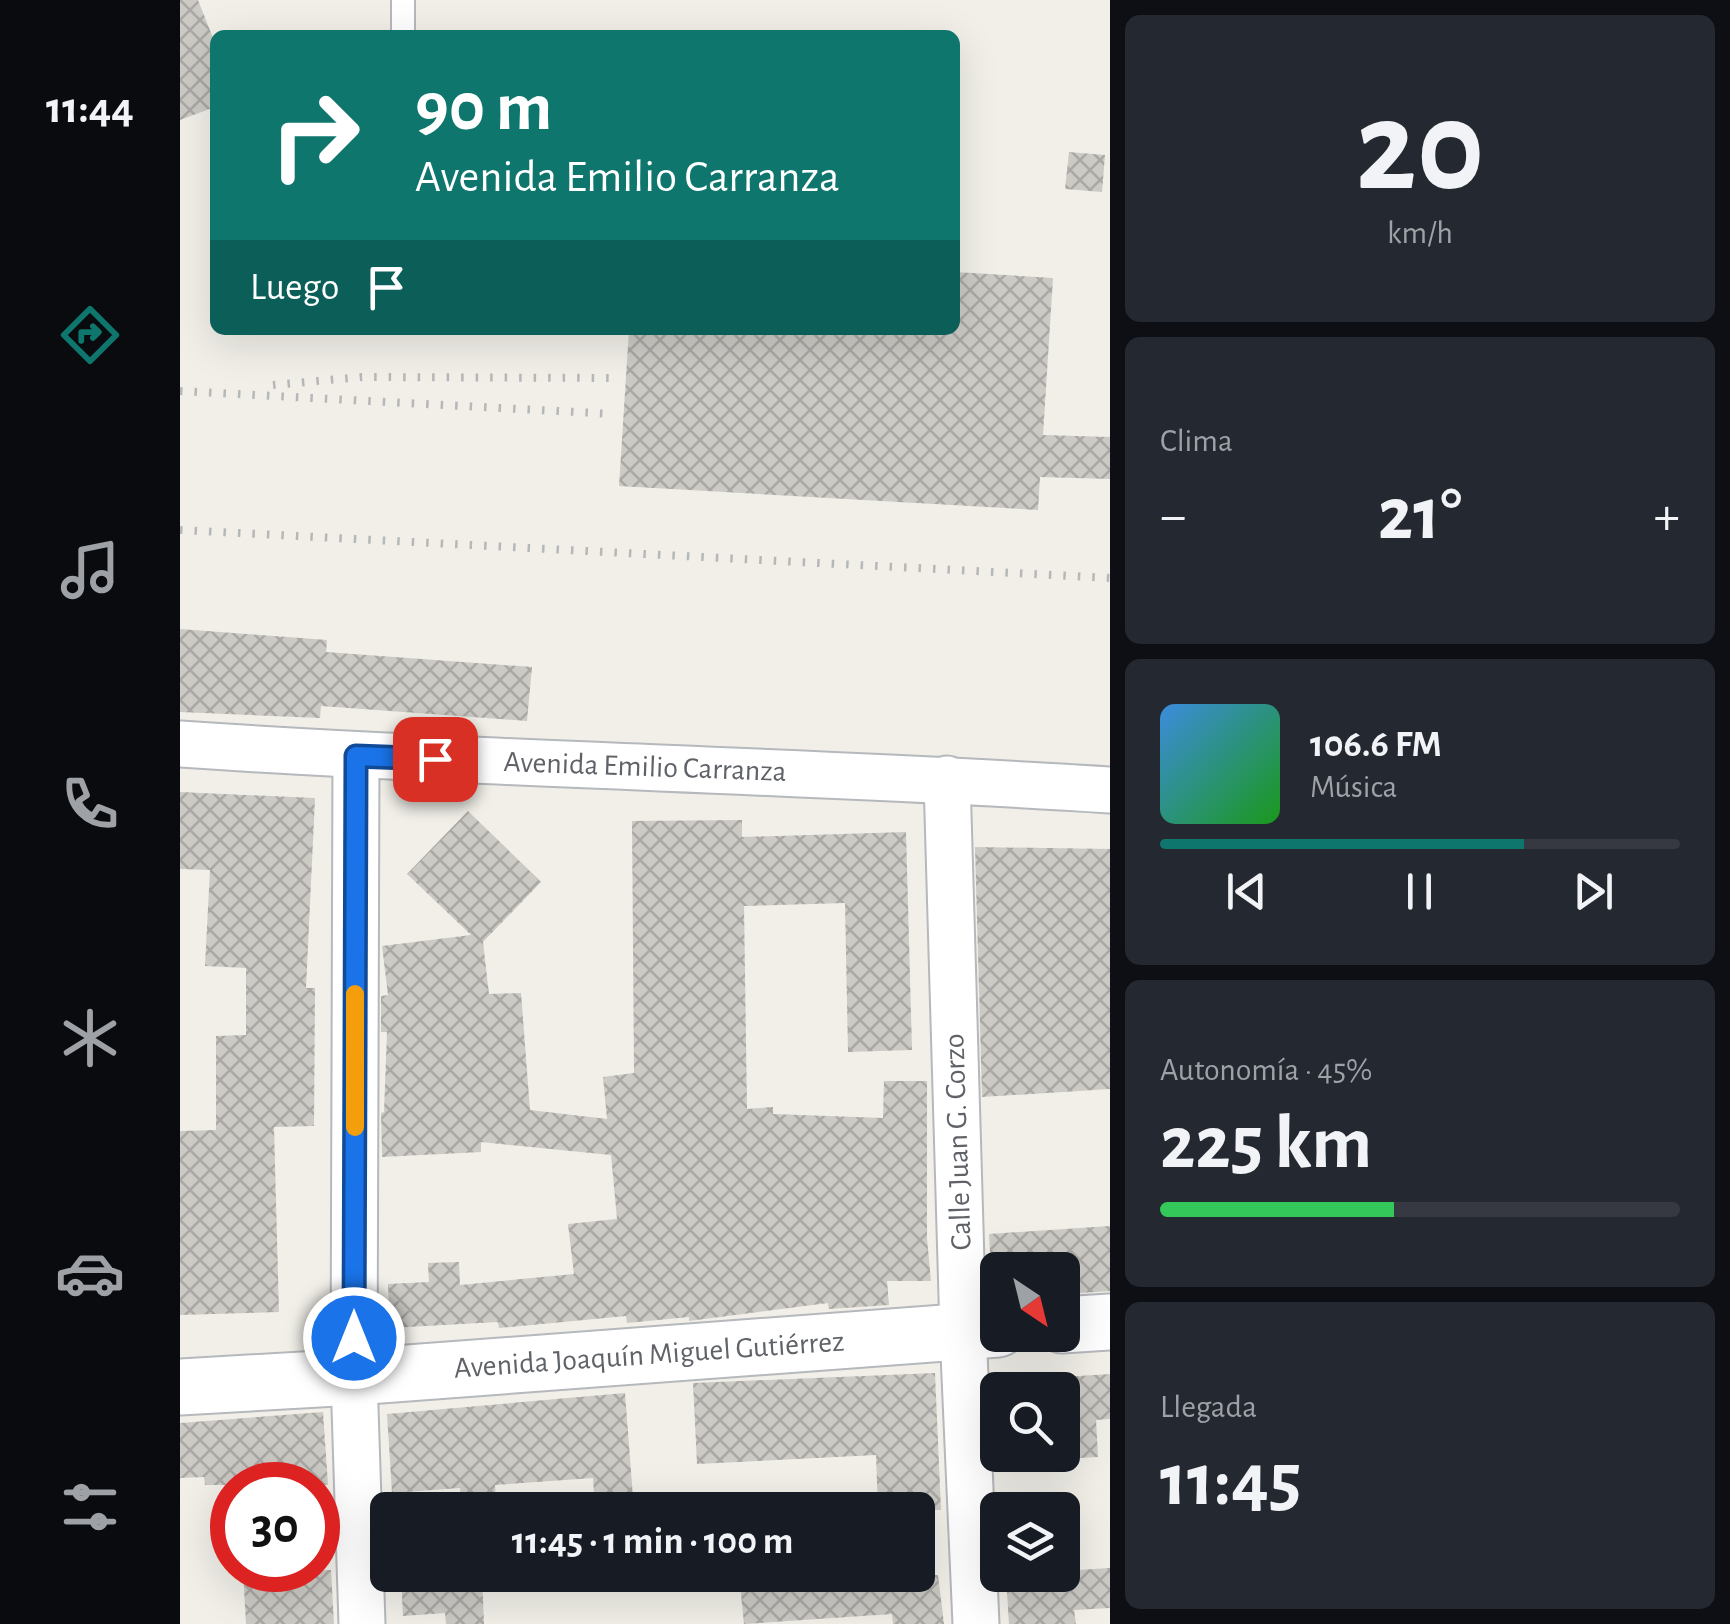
<!DOCTYPE html>
<html lang="es">
<meta charset="utf-8">
<style>
body{margin:0;font-family:"Alegreya Sans",sans-serif;background:#242831;color:#f1f3f6;height:100vh;display:flex;flex-direction:column;font-size:38px;white-space:nowrap}
*{box-sizing:border-box;margin:0}
p{font-size:32px;color:#9ea1a6}
.icon{flex:none;width:55px;height:55px;fill:none;stroke:currentColor;stroke-width:2;stroke-linecap:round;stroke-linejoin:round}
.map{position:relative;flex:1;overflow:hidden}
.panel{display:flex;flex-direction:column;gap:15px;padding:15px;background:#0d0f14;width:620px}
.panel>*{flex:none}
.guide{position:absolute;left:30px;top:30px;width:750px;height:305px;border-radius:15px;box-shadow:0 10px 40px #0002;background:#0f766e;color:#fff;overflow:hidden}
.needle{width:65px;rotate:145deg}
.controls{position:absolute;left:800px;top:1252px;display:grid;gap:20px}
.controls a{display:grid;place-items:center;width:100px;height:100px;border-radius:15px;background:#171b24;box-shadow:0 10px 40px #0002;font-size:50px}
.speed{position:absolute;left:30px;top:1462px;display:flex;gap:20px;font-size:50px;font-weight:700;text-align:center}
.speed>*{display:grid;place-content:center;width:130px;height:130px;border-radius:50%;background:#171b24;box-shadow:0 10px 40px #0002;line-height:1}
.speed .limit{border:15px solid #d22;background:#fff;color:#111}
.pin{position:absolute;display:grid;place-items:center;width:85px;height:85px;color:#fff;margin:-42px;border-radius:20px;box-shadow:0 5px 15px #0006}
.me{position:absolute;width:110px;margin:-55px;rotate:0deg;stroke-linejoin:round;filter:drop-shadow(0 0 8px #0008)}
.turn{display:flex;align-items:center;gap:35px;height:210px;padding:0 40px;font-size:45px}
.turn .icon{width:130px;height:130px;stroke-width:2.5}
.turn b{display:block;font-size:70px;line-height:85px}
.then{display:flex;align-items:center;height:95px;padding:0 40px;background:#0003;gap:20px;font-size:38px}
.big{font-size:75px;font-weight:700;line-height:1.1}
.panel .card{flex:1;display:flex;flex-direction:column;justify-content:center;gap:15px;min-width:0;padding:0 35px;border-radius:15px;background:#242831}
.panel .dial{align-items:center;gap:0}
.dial b{font-size:130px;line-height:1}
.song{display:flex;align-items:center;gap:30px}
.cover{width:120px;height:120px;border-radius:15px;background:linear-gradient(135deg,hsl(210 70% 55%),hsl(120 70% 35%))}
.played{height:10px;border-radius:5px;background:linear-gradient(90deg,#0f766e 70%,#363941 70%)}
.keys{display:flex;justify-content:space-around;direction:ltr}
.heat{display:flex;justify-content:space-between;align-items:center;font-size:55px;direction:ltr}
.charge{height:15px;border-radius:8px;background:linear-gradient(90deg,#34c759 45%,#363941 0)}
.trip{position:absolute;left:190px;top:1492px;width:565px;height:100px;border-radius:15px;background:#171b24;box-shadow:0 10px 40px #0002;font-weight:700;line-height:100px;text-align:center}
main{display:flex;flex:1;min-height:0}
.tabs{display:flex;flex-direction:column;width:180px;justify-content:space-around;align-items:center;background:#090b0e;color:#9ea1a6}
.tabs .icon{width:70px;height:70px}
.tabs .selected{color:#0f766e}
.tabs b{font-size:45px;color:#f1f3f6}
.map>svg:first-child{display:block}
.building{fill:url(#building-cross-hatch)}
.lines{fill:none;stroke-linecap:round;stroke-linejoin:round}
.service-casing{stroke:#b5b8bc;stroke-width:26}
.minor-casing{stroke:#b5b8bc;stroke-width:49}
.tertiary-casing{stroke:#b5b8bc;stroke-width:59}
.service{stroke:#fff;stroke-width:22}
.minor{stroke:#fff;stroke-width:45}
.tertiary{stroke:#fff;stroke-width:55}
.rail{stroke:#b6b7b8;stroke-width:8;stroke-dasharray:2.5 12;stroke-linecap:butt}
.route-casing{stroke:#114b97;stroke-width:25}
.route{stroke:#1a73e8;stroke-width:18}
.slow{stroke:#f59e0b;stroke-width:18}
.labels{text-anchor:middle;dominant-baseline:central;stroke-width:10;stroke-linejoin:round;paint-order:stroke}
.street-label{font-size:30px;fill:#5f6368;stroke:#fff}
</style>
<main>
<nav class="tabs">
<b>11:44</b>
<svg class="icon selected" aria-label="directions" viewBox="0 0 24 24"><path d="M12 3l9 9-9 9-9-9zM9 14v-3h6M13 9l2 2-2 2"/></svg>
<svg class="icon" aria-label="music" viewBox="0 0 24 24"><path d="M9 18V5l10-2v13"/><circle cx="6" cy="18" r="3"/><circle cx="16" cy="16" r="3"/></svg>
<svg class="icon" aria-label="phone" viewBox="0 0 24 24"><path d="M5 4h4l2 5-3 2q2 4 5 5l2-3 5 2v4C11 20 4 13 5 4z"/></svg>
<svg class="icon" aria-label="climate" viewBox="0 0 24 24"><path d="M12 3v18M4 7l16 10M4 17L20 7"/></svg>
<svg class="icon" aria-label="car" viewBox="0 0 24 24"><path d="M5 17H2v-5l4-1 3-4h7l3 4 3 1v5h-3M9 17h6M6 11h13"/><circle cx="7" cy="17" r="2"/><circle cx="17" cy="17" r="2"/></svg>
<svg class="icon" aria-label="filters" viewBox="0 0 24 24"><path d="M4 7h16M4 17h16"/><circle cx="9" cy="7" r="2"/><circle cx="15" cy="17" r="2"/></svg>
</nav>
<div class="map">
<svg width="930" height="1624" viewBox="0 0 930 1624">
<defs>
<pattern id="building-cross-hatch" width="8" height="8" patternUnits="userSpaceOnUse" patternTransform="scale(2.5)"><rect width="8" height="8" fill="#cccac5"/><path d="M0 0l8 8M0 8l8-8" fill="none" stroke="#a9a8a4"/></pattern>
</defs>
<rect width="100%" height="100%" fill="#f1efe8"/>
<g class="building">
<polygon points="0,0 18,0 35,43 35,107 0,120"/>
<polygon points="889,152 925,155 922,192 885,189"/>
<polygon points="775,272 873,278 863,435 930,437 930,479 860,477 858,510 439,486 449,330 775,330"/>
<polygon points="0,629 147,640 146,652 352,667 347,721 141,706 140,718 0,712"/>
<polygon points="0,792 135,798 126,988 135,988 134,1126 94,1127 99,1312 0,1315 0,1131 36,1130 36,1036 66,1035 66,968 25,966 30,870 0,869"/>
<polygon points="288,811 361,882 303,942 309,994 341,993 350,1110 427,1119 423,1077 454,1073 452,821 562,820 562,837 726,832 732,1050 668,1052 665,903 564,906 567,1109 593,1107 593,1114 703,1118 704,1081 747,1081 747,1238 751,1281 707,1281 709,1305 649,1309 648,1303 509,1321 509,1317 447,1323 446,1316 319,1328 318,1322 210,1328 208,1284 249,1282 248,1263 279,1262 280,1285 394,1274 388,1224 437,1219 431,1155 301,1142 301,1152 202,1157 201,1113 204,1112 207,1032 201,1032 201,996 208,995 202,946 291,935 227,874"/>
<polygon points="795,847 930,849 930,1089 802,1097"/>
<polygon points="930,1226 930,1291 882,1294 882,1270 811,1270 809,1234"/>
<polygon points="755,1373 761,1510 698,1510 696,1455 517,1464 513,1383"/>
<polygon points="930,1374 930,1419 916,1420 918,1457 882,1459 882,1377"/>
<polygon points="445,1393 454,1510 415,1510 413,1478 315,1485 316,1502 281,1504 280,1488 212,1493 207,1414"/>
<polygon points="143,1412 148,1485 25,1485 24,1477 0,1478 0,1423"/>
<polygon points="930,1568 930,1608 894,1610 896,1624 829,1624 826,1575 882,1575 882,1571"/>
<polygon points="63,1570 151,1570 154,1624 66,1624"/>
<polygon points="221,1575 302,1575 304,1624 266,1624 265,1613 223,1616"/>
<polygon points="559,1575 758,1575 764,1624 713,1624 712,1614 564,1624"/>
</g>
<g class="lines">
<defs>
<polyline id="service" points="223,35 223,0"/>
<g id="minor">
<path d="M0,744c310,21 620,26 930,46"/>
<polyline points="176,756 174,1377 182,1624"/>
<polyline points="767,779 783,1331 796,1624"/>
</g>
<g id="tertiary">
<polyline points="882,1325 930,1322"/>
<polyline points="0,1387 174,1377 818,1329"/>
</g>
</defs>
<use href="#service" class="service-casing"/>
<use href="#minor" class="minor-casing"/>
<use href="#tertiary" class="tertiary-casing"/>
<use href="#service" class="service"/>
<use href="#minor" class="minor"/>
<use href="#tertiary" class="tertiary"/>
<g class="rail">
<polyline points="93,385 182,377 433,378"/>
<polyline points="0,391 434,414"/>
<polyline points="0,530 930,578"/>
</g>
</g>
<g class="lines">
<defs>
<polyline id="route" points="174,1338 176,756 255,759"/>
</defs>
<use href="#route" class="route-casing"/>
<use href="#route" class="route"/>
<polyline class="slow" points="175,1127 175,994"/>
</g>
<g class="labels">
<g class="street-label">
<text transform="translate(465 767) rotate(2)">Avenida Emilio Carranza</text>
<text transform="translate(778 1142) rotate(-92)">Calle Juan G. Corzo</text>
<text transform="translate(469 1355) rotate(-4)">Avenida Joaquín Miguel Gutiérrez</text>
</g>
</g>
</svg>
<div class="controls">
<a><svg class="needle" viewBox="-14 -14 28 28"><path d="M0-13l5 13h-10z" fill="#e53935"/><path d="M0 13l5-13h-10z" fill="#9ea1a6"/></svg></a>
<a><svg class="icon" aria-label="search" viewBox="0 0 24 24"><circle cx="10" cy="10" r="6"/><path d="M15 15l6 6"/></svg></a>
<a><svg class="icon" aria-label="layers" viewBox="0 0 24 24"><path d="M12 4l9 5-9 5-9-5zM3 14l9 5 9-5"/></svg></a>
</div>
<div class="speed"><div class="limit">30</div></div>
<div class="pin" style="left:255px;top:759px;background:#d93025"><svg class="icon" aria-label="arrive" viewBox="0 0 24 24"><path d="M6 21V4h12l-3 4 3 4H6"/></svg></div>
<svg class="me" style="left:174px;top:1338px" viewBox="-20 -20 40 40"><circle r="17" fill="#1a73e8" stroke="#fff" stroke-width="3"/><path d="M0-11L8 9 0 5-8 9z" fill="#fff"/></svg>
<div class="trip">11:45 · 1 min · 100 m</div>
<div class="guide">
<div class="turn"><svg class="icon" aria-label="right" viewBox="0 0 24 24"><path d="M7 20v-9h11M14 6l5 5-5 5"/></svg><div><b>90 m</b>Avenida Emilio Carranza</div></div>
<div class="then">Luego<svg class="icon" aria-label="arrive" viewBox="0 0 24 24"><path d="M6 21V4h12l-3 4 3 4H6"/></svg></div>
</div>
</div>
<section class="panel">
<div class="card dial"><b>20</b><p>km/h</p></div>
<div class="card"><p>Clima</p>
<div class="heat"><a>−</a><b class="big">21°</b><a>+</a></div>
</div>
<div class="card">
<div class="song"><i class="cover"></i><div><b>106.6 FM</b><p>Música</p></div></div>
<div class="played"></div>
<div class="keys"><svg class="icon" aria-label="previous" viewBox="0 0 24 24"><path d="M18 5L8 12l10 7zM5 5v14"/></svg><svg class="icon" aria-label="pause" viewBox="0 0 24 24"><path d="M8 5v14M16 5v14"/></svg><svg class="icon" aria-label="next" viewBox="0 0 24 24"><path d="M6 5l10 7-10 7zM19 5v14"/></svg></div>
</div>
<div class="card"><p>Autonomía · 45%</p><b class="big">225 km</b><div class="charge"></div></div>
<div class="card"><p>Llegada</p><b class="big">11:45</b></div>
</section>
</main>
